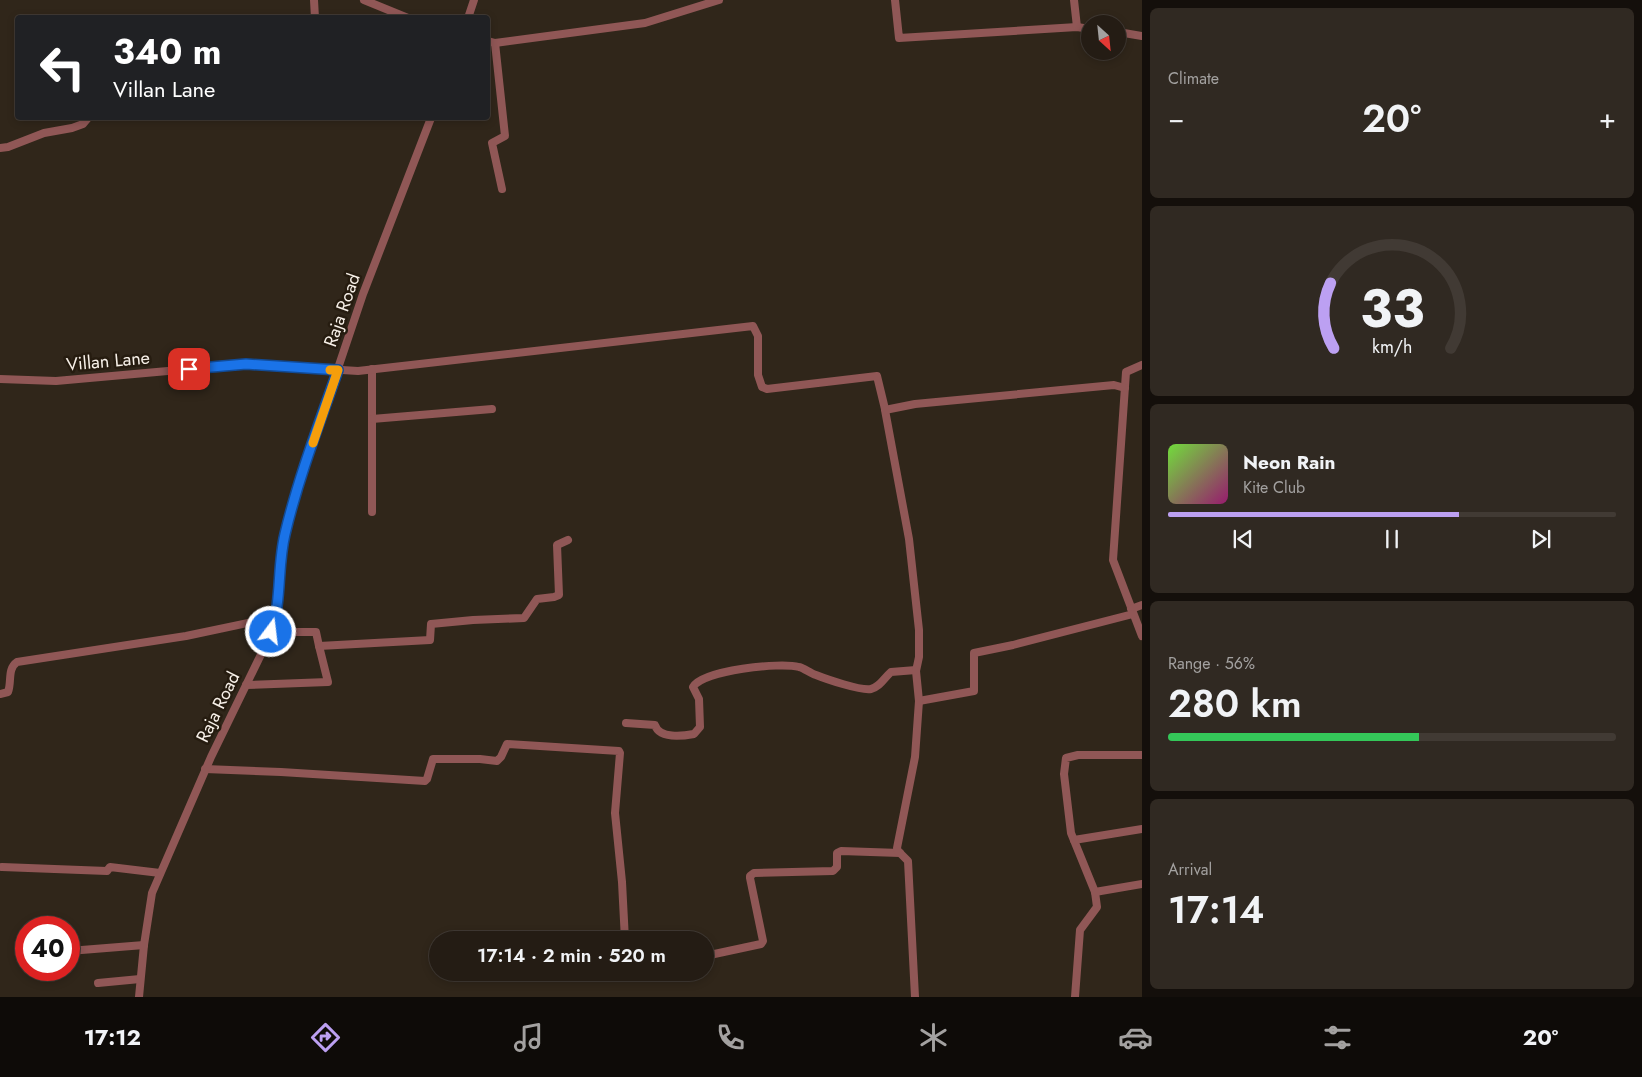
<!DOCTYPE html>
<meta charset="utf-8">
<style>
body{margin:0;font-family:Jost,sans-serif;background:#302922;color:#f1f3f6;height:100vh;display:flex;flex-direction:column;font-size:19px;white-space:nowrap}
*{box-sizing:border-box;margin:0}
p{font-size:16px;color:#a3a1a0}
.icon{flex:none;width:28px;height:28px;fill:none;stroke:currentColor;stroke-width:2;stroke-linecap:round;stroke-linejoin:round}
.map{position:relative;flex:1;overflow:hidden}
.side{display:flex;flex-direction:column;gap:8px;padding:8px;background:#140f0b;width:500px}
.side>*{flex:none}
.hud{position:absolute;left:15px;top:15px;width:475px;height:105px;border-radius:5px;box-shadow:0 2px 8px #0003,0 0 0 1px #413a34;background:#202124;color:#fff;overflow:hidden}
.needle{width:32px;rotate:153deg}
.fabs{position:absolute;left:1081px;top:15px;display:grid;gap:10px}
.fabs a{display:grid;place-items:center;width:45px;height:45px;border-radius:50%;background:#241c14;box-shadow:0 2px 8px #0003,0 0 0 1px #413a34;font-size:25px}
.speed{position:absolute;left:15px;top:916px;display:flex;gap:10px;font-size:25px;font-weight:700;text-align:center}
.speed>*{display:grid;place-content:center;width:65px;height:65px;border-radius:50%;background:#241c14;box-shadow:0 2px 8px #0003,0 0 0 1px #413a34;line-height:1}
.speed .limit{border:8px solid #d22;background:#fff;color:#111}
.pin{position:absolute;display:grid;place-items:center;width:42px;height:42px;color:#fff;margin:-21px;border-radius:10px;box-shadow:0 2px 8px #0006}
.me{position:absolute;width:55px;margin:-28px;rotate:15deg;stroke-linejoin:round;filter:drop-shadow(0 0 4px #0008)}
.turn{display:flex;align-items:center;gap:18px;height:105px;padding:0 15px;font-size:22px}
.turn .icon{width:65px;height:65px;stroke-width:2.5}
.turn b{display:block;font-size:35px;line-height:42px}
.big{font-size:38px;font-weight:600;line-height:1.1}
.side .card{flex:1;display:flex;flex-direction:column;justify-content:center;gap:8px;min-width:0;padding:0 18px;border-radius:8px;background:#302922}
.side .dial{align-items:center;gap:0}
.dial svg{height:130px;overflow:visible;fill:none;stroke:#413a34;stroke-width:7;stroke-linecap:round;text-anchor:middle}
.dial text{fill:#f1f3f6;stroke:none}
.song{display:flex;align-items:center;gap:15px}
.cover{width:60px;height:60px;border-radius:8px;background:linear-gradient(135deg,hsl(100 70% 55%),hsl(320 70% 35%))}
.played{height:5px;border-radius:2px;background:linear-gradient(90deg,#bca0f2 65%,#413a34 65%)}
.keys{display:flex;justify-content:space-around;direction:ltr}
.heat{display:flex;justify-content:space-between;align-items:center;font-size:28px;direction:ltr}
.charge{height:8px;border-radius:4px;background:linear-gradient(90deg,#34c759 56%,#413a34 0)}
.trip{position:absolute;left:429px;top:931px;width:285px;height:50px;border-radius:25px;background:#241c14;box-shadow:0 2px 8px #0003,0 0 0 1px #413a34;font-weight:600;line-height:50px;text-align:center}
.menu{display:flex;height:80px;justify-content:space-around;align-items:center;background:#0e0b08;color:#a3a1a0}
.menu .icon{width:35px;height:35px}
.menu .active{color:#bca0f2}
.menu b{font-size:22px;color:#f1f3f6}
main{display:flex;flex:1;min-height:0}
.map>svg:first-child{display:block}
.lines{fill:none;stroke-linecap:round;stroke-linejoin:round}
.minor{stroke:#905756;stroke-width:8}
.route-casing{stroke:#114b97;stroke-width:12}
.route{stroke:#1a73e8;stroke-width:9}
.slow{stroke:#f59e0b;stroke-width:9}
.labels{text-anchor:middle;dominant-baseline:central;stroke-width:5;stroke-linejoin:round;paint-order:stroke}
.street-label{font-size:18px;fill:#f7f0e8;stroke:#261c10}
</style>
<main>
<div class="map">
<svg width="1142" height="997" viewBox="0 0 1142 997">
<rect width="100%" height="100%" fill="#30261a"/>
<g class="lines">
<g class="minor">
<polyline points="314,0 315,18"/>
<polyline points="364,0 408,18"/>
<polyline points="895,0 899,38 1077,27 1090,29"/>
<polyline points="1074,0 1077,27"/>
<polyline points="468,18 474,0"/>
<polyline points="1118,32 1142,36"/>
<polyline points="488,41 495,43 645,23 719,0"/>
<polyline points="495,43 505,136 492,143 502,189"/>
<polyline points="0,148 8,147 44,133 72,128 83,124 88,118"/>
<polyline points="1142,365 1126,372 1113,560 1142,636"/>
<polyline points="372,369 372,512"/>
<polyline points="0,379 56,381 246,364 358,371 753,326 758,336 758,375 762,387 767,389 877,376 885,409"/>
<polyline points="372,419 492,409"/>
<polyline points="1131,609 1142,605"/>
<polyline points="271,632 316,632 319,646"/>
<polyline points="246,685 328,682 319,646 430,640 431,624 473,620 524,618 537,599 554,597 559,595 557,545 568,540"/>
<path d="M0,694l8,-2c4,-10 -1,-23 9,-30l169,-26 90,-19"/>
<polyline points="919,701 974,691 974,653 1013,645 1133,614"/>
<path d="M626,723l29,2c4,14 28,11 39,9l6,-7 -1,-28 -6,-12c10,-17 87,-25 106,-20 5,1 11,6 17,8 10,4 45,16 55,14 9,-2 13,-11 20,-17l25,-2"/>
<polyline points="205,769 281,772 425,781 427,779 433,759 480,759 497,761 501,757 507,744 619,751 620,753 615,813 622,882 625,940"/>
<polyline points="1074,840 1142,829"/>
<polyline points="2,867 107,871 110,867 160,873"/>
<polyline points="1095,892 1142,884"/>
<polyline points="69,951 144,945"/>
<polyline points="705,956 761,944 763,941 750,878 750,876 754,873 833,871 837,867 837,853 841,851 900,853"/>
<polyline points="98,983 140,979"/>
<polyline points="139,997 144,945 152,893 211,757 269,638 276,617 284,536 306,463 363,294 431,118"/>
<polyline points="915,997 908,861 898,851 897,848 915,757 919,701 916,671 919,657 919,630 909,539 885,410 915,404 1114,385 1125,388"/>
<polyline points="1075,997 1080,930 1097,907 1095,892 1071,833 1064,774 1066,758 1078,755 1142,755"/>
</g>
</g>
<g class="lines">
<defs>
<path id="route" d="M189,369l57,-5 92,6c-19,54 -40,109 -53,164 -8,33 -3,67 -14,98"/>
</defs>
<use href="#route" class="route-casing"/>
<use href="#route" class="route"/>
<polyline class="slow" points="313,443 338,370 330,370"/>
</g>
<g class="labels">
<g class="street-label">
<text transform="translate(342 310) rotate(-71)">Raja Road</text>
<text transform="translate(108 361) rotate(-5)">Villan Lane</text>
<text transform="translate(218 707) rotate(-64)">Raja Road</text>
</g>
</g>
</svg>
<div class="fabs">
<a><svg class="needle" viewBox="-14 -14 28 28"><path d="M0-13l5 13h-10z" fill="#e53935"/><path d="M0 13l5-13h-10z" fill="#a3a1a0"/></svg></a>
</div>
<div class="speed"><div class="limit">40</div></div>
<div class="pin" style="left:189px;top:369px;background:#d93025"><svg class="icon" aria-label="arrive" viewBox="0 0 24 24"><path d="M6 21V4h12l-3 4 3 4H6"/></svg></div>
<svg class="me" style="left:271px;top:632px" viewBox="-20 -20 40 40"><circle r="17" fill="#1a73e8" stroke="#fff" stroke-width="3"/><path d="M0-11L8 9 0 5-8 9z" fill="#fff"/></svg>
<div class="trip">17:14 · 2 min · 520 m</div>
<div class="hud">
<div class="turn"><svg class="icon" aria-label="left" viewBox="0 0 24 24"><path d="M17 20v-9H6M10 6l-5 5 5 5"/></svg><div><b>340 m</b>Villan Lane</div></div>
</div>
</div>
<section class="side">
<div class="card"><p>Climate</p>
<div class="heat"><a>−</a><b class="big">20°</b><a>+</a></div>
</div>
<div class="card dial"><svg viewBox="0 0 100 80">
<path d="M14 69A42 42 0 1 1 86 69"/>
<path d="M14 69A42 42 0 0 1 12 29" stroke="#bca0f2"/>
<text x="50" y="56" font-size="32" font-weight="700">33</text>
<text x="50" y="72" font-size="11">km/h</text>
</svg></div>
<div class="card">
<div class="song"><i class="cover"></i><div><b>Neon Rain</b><p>Kite Club</p></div></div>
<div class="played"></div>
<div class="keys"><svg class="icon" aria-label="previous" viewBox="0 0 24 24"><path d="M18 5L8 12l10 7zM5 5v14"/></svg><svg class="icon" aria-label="pause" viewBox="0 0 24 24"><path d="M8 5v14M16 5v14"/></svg><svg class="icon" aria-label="next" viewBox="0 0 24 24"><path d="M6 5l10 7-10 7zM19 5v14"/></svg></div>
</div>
<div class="card"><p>Range · 56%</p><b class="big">280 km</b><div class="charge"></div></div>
<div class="card"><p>Arrival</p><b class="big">17:14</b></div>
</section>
</main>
<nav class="menu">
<b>17:12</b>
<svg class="icon active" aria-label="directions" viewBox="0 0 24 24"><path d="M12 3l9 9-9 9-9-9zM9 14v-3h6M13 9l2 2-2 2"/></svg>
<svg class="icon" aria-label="music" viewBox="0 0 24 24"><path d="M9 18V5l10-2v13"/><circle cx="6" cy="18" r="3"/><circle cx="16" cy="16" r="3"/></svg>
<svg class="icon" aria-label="phone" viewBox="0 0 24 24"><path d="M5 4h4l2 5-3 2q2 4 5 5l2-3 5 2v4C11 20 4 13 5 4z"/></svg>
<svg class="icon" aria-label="climate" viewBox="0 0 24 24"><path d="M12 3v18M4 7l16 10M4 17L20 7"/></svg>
<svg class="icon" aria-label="car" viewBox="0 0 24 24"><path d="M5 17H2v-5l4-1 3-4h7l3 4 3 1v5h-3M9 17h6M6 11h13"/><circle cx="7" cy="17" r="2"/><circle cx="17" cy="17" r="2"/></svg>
<svg class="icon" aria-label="filters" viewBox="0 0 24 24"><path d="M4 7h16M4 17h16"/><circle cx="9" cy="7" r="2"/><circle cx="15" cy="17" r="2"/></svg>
<b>20°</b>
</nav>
